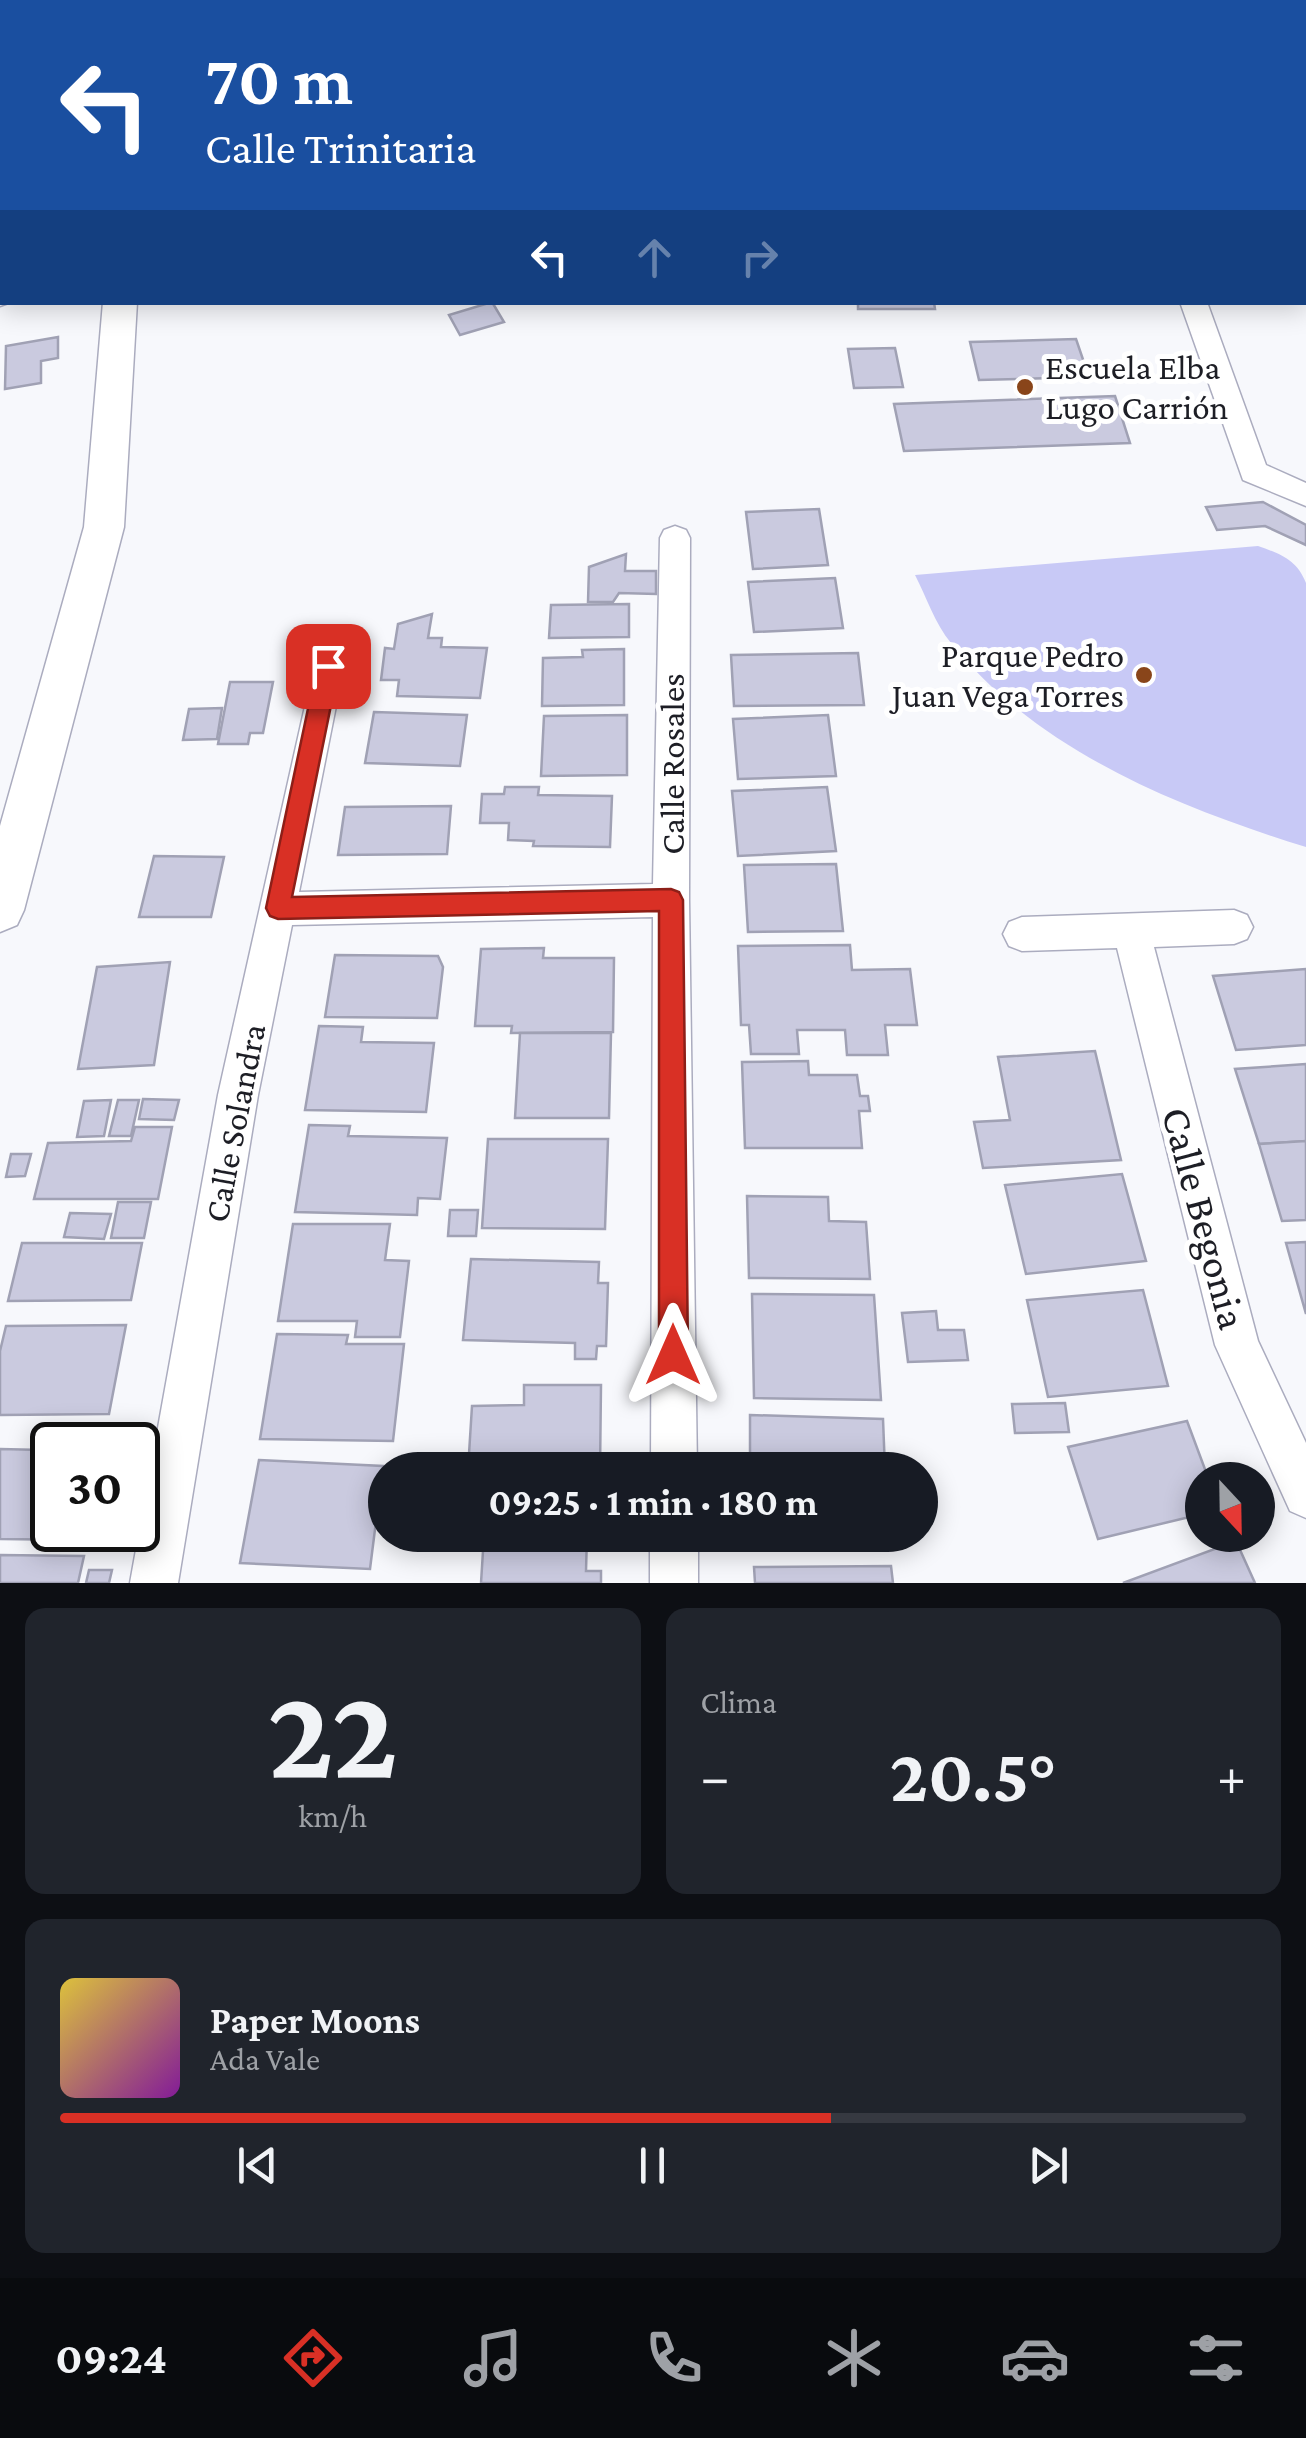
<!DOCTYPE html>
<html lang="es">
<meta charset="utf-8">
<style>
body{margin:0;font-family:"Crimson Pro",serif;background:#20242c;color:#f1f3f6;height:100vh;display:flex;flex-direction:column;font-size:38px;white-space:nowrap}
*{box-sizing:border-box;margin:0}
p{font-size:32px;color:#9ea1a6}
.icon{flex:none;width:55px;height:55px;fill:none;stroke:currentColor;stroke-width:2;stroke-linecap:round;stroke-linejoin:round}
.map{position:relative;height:1583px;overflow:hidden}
.sheet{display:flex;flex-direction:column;gap:25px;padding:25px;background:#0d0f14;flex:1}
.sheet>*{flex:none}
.hud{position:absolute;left:0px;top:0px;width:1308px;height:305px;box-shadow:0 5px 25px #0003;background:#1a4fa0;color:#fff;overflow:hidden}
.needle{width:65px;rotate:158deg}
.controls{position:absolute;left:1185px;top:1462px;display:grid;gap:20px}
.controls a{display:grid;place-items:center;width:90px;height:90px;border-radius:50%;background:#171b24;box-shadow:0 5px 25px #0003;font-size:50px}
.speed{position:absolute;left:30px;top:1422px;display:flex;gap:20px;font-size:50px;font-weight:700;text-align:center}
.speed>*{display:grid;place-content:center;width:130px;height:130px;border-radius:50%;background:#171b24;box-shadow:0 5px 25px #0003;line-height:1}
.speed .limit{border:5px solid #111;border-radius:15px;background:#fff;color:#111}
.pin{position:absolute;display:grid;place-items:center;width:85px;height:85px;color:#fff;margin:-42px;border-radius:20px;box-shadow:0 5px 15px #0006}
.me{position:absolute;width:110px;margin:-55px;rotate:0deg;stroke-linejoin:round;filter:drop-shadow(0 0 8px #0008)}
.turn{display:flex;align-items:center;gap:35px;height:210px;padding:0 40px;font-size:45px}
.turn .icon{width:130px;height:130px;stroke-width:2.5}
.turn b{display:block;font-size:70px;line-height:85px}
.lanes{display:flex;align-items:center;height:95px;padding:0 40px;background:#0003;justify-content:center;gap:50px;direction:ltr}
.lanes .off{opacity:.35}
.big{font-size:75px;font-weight:700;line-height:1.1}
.sheet .card{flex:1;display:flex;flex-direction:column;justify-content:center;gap:15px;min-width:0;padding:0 35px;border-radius:20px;background:#20242c}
.sheet .dial{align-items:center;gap:0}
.dial b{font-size:130px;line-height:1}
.song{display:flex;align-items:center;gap:30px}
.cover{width:120px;height:120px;border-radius:15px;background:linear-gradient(135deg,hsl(50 70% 55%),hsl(290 70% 35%))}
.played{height:10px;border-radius:5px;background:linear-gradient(90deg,#d93025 65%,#363941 65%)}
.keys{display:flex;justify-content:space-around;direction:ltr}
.heat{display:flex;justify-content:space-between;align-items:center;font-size:55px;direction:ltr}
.sheet .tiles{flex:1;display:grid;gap:25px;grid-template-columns:1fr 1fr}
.card:last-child{grid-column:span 2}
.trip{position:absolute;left:368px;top:1452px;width:570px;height:100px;border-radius:50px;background:#171b24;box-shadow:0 5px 25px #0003;font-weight:700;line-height:100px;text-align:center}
.tabs{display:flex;height:160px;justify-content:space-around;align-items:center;background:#090b0e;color:#9ea1a6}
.tabs .icon{width:70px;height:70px}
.tabs .current{color:#d93025}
.tabs b{font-size:45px;color:#f1f3f6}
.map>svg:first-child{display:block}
.green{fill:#c8c9f6}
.building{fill:#cacadf;stroke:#a0a1b4;stroke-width:2.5}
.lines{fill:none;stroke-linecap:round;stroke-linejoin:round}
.minor-casing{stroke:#abacbf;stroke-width:3}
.tertiary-casing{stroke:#abacbf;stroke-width:3}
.motorway-casing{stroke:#d2d2d3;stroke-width:3}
.minor{fill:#fff;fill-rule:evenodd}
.tertiary{fill:#fff;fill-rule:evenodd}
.motorway{fill:#fdc8ac;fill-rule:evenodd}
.route{fill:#d93025;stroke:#8d1f18;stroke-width:2.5}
.poi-dot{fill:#89451a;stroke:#fff;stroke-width:4}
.labels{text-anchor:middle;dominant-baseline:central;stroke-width:10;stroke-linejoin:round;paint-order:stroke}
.poi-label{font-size:35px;fill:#1d1e25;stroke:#fff;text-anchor:start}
.street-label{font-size:35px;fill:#1d1e25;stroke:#fff}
.near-street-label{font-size:42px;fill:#1d1e25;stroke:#fff}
</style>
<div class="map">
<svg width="1306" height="1583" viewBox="0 0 1306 1583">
<rect width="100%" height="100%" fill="#f7f8fc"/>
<path class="green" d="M1258,546c23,8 39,14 48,37v264c-129,-40 -268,-96 -355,-204 -16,-19 -25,-47 -36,-68z"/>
<g class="building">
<polygon points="492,302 504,322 460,335 449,315"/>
<polygon points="858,302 934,302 935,309 858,309"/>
<polygon points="58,337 58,358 41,361 41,383 5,389 6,346"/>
<polygon points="1076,339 1089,377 979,380 970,342"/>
<polygon points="895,348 903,387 854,388 848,349"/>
<polygon points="1115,396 1130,443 904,451 894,404"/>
<polygon points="1263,502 1306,525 1306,545 1265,526 1217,530 1206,507"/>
<polygon points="819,509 828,565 753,569 746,512"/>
<polygon points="626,554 625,571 656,571 656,594 619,593 613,602 588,602 589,567"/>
<polygon points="835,578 843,628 754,632 748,582"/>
<polygon points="629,604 629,637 549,638 551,605"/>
<polygon points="432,614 428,638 442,638 441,647 487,648 480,698 397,696 399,680 381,680 385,648 394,649 398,624"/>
<polygon points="624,649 624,705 542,706 543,658 583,657 582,650"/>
<polygon points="858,653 864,705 734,706 731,655"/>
<polygon points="230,682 273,682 263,733 250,733 248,744 218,744"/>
<polygon points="222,708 217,739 183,740 189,709"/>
<polygon points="374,712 467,715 460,766 365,763"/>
<polygon points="627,715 627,775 541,776 544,716"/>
<polygon points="828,715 836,776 738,779 733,719"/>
<polygon points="505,787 539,787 538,795 612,796 610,847 533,846 534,841 508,840 509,823 480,823 482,794 504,794"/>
<polygon points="827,787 836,851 738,856 732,791"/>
<polygon points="451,806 447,854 338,855 345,807"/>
<polygon points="154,856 224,857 211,917 139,917"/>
<polygon points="836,864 843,931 748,932 744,865"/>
<polygon points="850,945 852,970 910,969 917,1025 885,1025 888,1055 847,1055 845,1030 797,1030 799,1054 751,1054 749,1025 741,1025 738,946"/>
<polygon points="544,948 543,958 614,958 613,1032 511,1033 512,1026 475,1026 481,949"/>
<polygon points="335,955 438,956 443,967 437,1018 325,1017"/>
<polygon points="170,962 154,1065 78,1069 97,967"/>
<polygon points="1306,969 1306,1045 1236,1050 1213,976"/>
<polygon points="319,1026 363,1027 361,1042 434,1043 426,1112 305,1110"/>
<polygon points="520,1033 611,1033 609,1118 515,1118"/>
<polygon points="1095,1051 1121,1160 983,1168 974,1122 1010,1120 998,1057"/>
<polygon points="808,1061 809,1075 857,1075 860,1096 868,1096 870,1111 859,1111 862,1148 745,1148 742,1062"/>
<polygon points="1306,1064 1306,1141 1259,1144 1235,1069"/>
<polygon points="143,1099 179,1100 174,1120 139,1119"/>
<polygon points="111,1100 104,1136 77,1137 84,1101"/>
<polygon points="118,1100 139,1100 131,1136 109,1136"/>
<polygon points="309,1125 350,1126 348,1136 447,1138 440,1199 418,1198 417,1215 295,1212"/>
<polygon points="135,1127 172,1127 158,1199 34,1199 48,1143 131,1141"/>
<polygon points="488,1139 608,1139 605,1229 482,1228"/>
<polygon points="1306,1141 1306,1220 1282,1221 1259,1144"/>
<polygon points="11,1154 31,1154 25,1176 6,1177"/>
<polygon points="1122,1174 1146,1261 1026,1274 1005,1185"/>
<polygon points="747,1196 828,1197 829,1221 866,1222 870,1279 749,1278"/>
<polygon points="118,1202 151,1202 144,1238 111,1238"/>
<polygon points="450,1210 478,1210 476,1236 448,1236"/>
<polygon points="70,1213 111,1214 104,1239 64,1237"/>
<polygon points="293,1224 390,1224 385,1260 409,1261 400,1337 355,1337 357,1321 278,1321"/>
<polygon points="1306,1242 1306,1314 1286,1243"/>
<polygon points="22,1243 142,1243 131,1300 8,1301"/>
<polygon points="471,1259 599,1262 598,1283 608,1283 606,1346 597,1346 596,1359 575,1359 575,1343 463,1340"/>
<polygon points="1143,1290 1168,1386 1048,1397 1027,1300"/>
<polygon points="752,1294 874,1295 881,1400 754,1398"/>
<polygon points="936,1311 938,1330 964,1330 968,1360 908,1362 902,1313"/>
<polygon points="126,1325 109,1414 0,1415 0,1351 6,1326"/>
<polygon points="277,1334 348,1335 346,1344 404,1344 393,1441 260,1439"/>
<polygon points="524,1385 601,1385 600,1470 468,1470 472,1406 524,1405"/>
<polygon points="1065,1403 1069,1432 1015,1433 1012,1404"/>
<polygon points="750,1415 883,1419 885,1470 750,1470"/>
<polygon points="1187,1421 1209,1480 1202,1480 1202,1514 1098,1539 1068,1447"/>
<polygon points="49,1427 106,1428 102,1445 52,1445 52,1530 84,1530 81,1540 0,1539 0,1449 43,1450"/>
<polygon points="259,1460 383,1466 370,1569 240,1563"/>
<polygon points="484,1535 587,1535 586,1571 601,1571 601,1583 481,1583"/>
<polygon points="1236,1541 1255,1583 1123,1583"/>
<polygon points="0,1555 84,1556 78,1583 0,1583"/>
<polygon points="891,1566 893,1583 755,1583 754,1567"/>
<polygon points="89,1570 112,1570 109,1583 86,1583"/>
</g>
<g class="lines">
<defs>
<g id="minor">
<polygon points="1116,0 1140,0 1141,2 1118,2"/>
<rect x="1305" y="282" width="1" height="18"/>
<polygon points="2,287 2,302 11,302 0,306"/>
<polygon points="1180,302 1207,302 1266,465 1306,483 1306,506 1243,480"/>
<polygon points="675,526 686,530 690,538 689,900 697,1470 651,1470 653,917 292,925 258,1095 178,1583 130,1583 218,1095 316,657 328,653 340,657 344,666 299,892 653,884 660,538 664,530"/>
<polygon points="1234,910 1247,915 1253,927 1247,939 1234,944 1154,947 1258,1341 1306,1443 1306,1518 1290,1511 1215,1345 1117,948 1022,951 1009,946 1003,934 1009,922 1022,917"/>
<rect x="650" y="1535" width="48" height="48"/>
</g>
<g id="tertiary">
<polygon points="97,0 125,0 126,2 98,2"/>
<polygon points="103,302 137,302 124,527 24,910 17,925 0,932 0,826 84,527"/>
</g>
<polygon id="motorway" points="2,40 2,62 0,63 0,41"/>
</defs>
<use href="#minor" class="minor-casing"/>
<use href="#tertiary" class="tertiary-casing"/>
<use href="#motorway" class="motorway-casing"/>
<use href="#minor" class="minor"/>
<use href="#tertiary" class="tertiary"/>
<use href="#motorway" class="motorway"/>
</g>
<polygon class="route" points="328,657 339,666 292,897 671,889 679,892 683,900 688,1355 683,1365 673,1369 663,1365 659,1355 659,911 278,919 270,916 266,908 317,666"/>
<g class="poi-dot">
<circle cx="1025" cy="387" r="10"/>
<circle cx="1144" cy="675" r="10"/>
</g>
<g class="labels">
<g class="poi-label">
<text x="1045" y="367">Escuela Elba<tspan x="1045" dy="40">Lugo Carrión</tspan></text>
<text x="1124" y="655" text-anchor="end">Parque Pedro<tspan x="1124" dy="40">Juan Vega Torres</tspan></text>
</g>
<g class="street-label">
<text transform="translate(672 764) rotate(-90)">Calle Rosales</text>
<text transform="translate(235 1123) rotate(-79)">Calle Solandra</text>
</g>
<g class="near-street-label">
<text transform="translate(1205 1218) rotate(75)">Calle Begonia</text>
</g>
</g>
</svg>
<div class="controls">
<a><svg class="needle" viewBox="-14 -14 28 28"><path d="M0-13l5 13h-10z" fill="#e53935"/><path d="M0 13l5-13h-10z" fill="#9ea1a6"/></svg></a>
</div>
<div class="speed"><div class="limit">30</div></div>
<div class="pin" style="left:328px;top:666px;background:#d93025"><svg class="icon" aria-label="arrive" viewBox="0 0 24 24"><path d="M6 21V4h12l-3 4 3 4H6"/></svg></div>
<svg class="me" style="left:673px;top:1355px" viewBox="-20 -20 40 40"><path d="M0-17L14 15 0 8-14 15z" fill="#d93025" stroke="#fff" stroke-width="4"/></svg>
<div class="trip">09:25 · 1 min · 180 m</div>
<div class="hud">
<div class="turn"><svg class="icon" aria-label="left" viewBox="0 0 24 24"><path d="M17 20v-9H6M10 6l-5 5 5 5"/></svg><div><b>70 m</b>Calle Trinitaria</div></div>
<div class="lanes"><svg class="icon" aria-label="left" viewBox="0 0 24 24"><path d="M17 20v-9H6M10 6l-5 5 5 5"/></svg><svg class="icon off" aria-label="ahead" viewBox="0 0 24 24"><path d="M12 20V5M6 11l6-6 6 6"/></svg><svg class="icon off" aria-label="right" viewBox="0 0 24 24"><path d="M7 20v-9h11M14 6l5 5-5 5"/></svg></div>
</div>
</div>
<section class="sheet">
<div class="tiles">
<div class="card dial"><b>22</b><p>km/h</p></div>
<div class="card"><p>Clima</p>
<div class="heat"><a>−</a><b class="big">20.5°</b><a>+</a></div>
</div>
<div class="card">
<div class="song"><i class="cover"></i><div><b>Paper Moons</b><p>Ada Vale</p></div></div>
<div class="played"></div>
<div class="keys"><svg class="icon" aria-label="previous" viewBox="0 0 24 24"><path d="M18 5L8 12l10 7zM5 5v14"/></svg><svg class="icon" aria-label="pause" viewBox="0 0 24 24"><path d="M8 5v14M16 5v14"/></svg><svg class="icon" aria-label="next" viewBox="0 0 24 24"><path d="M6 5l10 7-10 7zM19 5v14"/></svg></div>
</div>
</div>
</section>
<nav class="tabs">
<b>09:24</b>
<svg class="icon current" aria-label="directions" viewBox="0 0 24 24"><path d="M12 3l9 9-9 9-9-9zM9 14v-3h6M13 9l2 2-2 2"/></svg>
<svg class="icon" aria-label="music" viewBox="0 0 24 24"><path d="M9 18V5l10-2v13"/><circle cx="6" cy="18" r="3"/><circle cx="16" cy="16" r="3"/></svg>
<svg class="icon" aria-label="phone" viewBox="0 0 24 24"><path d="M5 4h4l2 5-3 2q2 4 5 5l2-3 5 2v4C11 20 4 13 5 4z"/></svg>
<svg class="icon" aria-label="climate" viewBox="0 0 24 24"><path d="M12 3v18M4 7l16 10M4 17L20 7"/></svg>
<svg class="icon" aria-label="car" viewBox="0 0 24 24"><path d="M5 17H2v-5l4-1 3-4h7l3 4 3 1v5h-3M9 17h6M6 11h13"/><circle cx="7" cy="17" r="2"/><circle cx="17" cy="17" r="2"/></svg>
<svg class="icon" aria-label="filters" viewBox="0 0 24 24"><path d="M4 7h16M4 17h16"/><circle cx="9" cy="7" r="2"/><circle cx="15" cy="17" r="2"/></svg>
</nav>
